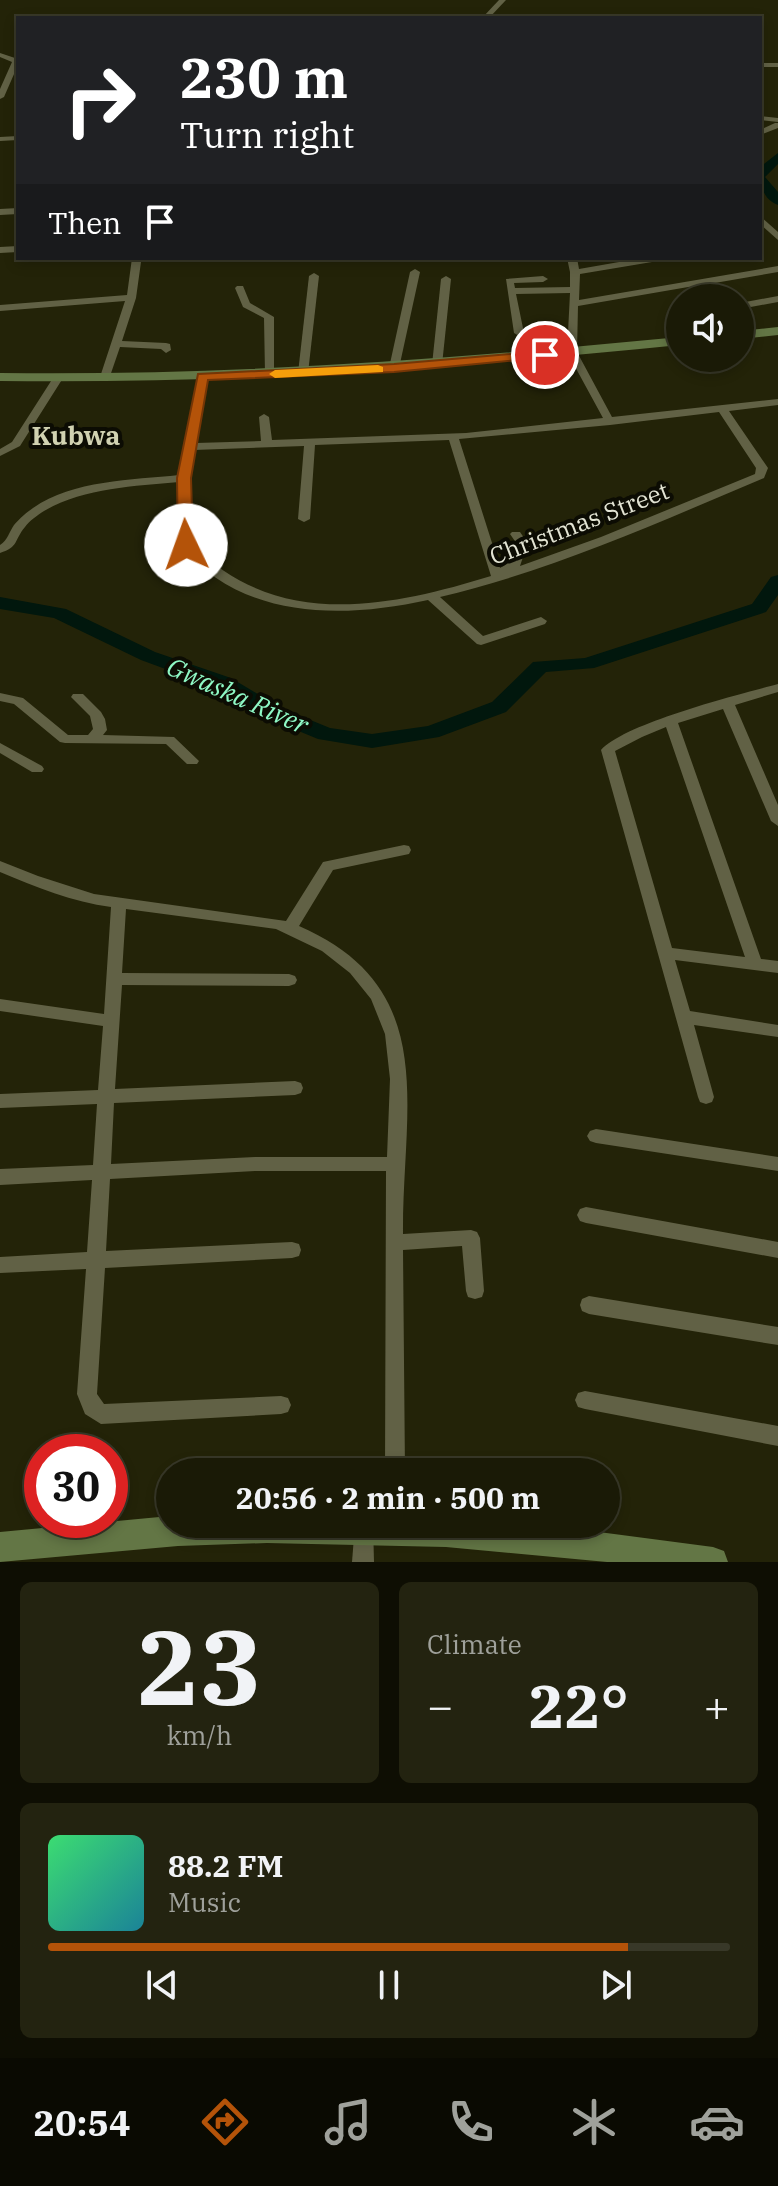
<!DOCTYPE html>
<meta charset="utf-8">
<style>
body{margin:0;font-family:"IBM Plex Serif",serif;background:#232310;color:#f1f3f6;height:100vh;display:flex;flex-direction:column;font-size:30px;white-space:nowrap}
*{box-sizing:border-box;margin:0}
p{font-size:26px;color:#9fa19b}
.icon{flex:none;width:44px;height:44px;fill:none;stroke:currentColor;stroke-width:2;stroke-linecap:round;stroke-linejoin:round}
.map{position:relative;height:1562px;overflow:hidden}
.sheet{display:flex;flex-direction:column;gap:20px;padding:20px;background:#0e0e03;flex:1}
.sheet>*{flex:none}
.top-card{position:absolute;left:16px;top:16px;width:746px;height:244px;border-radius:0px;box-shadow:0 4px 12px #0003,0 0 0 2px #383828;background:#202124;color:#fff;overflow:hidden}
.buttons{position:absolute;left:666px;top:284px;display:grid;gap:16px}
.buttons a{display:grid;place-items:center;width:88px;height:88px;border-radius:50%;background:#1a1a06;box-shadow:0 4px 12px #0003,0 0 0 2px #383828;font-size:40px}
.speed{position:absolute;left:24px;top:1434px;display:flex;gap:16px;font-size:40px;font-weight:700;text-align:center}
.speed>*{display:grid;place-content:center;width:104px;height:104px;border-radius:50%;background:#1a1a06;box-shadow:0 4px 12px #0003,0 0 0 2px #383828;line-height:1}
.speed .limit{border:12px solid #d22;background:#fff;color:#111}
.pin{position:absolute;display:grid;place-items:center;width:68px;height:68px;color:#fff;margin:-34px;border:4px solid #fff;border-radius:50%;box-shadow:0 2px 8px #0007}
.me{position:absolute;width:88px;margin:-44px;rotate:357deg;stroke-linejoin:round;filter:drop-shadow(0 0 6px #0008)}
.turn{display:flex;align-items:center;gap:28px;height:168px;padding:0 32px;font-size:36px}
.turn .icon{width:104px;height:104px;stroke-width:2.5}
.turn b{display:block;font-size:56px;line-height:68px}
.then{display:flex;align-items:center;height:76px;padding:0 32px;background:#0003;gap:16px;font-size:30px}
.big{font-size:60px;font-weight:700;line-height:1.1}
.sheet .card{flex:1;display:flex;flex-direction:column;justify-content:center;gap:12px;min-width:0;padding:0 28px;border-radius:12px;background:#232310}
.sheet .dial{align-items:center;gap:0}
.dial b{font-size:104px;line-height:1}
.song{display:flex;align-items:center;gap:24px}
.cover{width:96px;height:96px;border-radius:12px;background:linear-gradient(135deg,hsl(140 70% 55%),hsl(190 70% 35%))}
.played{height:8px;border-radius:4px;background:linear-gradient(90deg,#b45309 85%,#383828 85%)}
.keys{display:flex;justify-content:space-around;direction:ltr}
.heat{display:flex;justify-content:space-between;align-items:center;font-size:44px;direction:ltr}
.sheet .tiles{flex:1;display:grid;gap:20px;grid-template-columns:1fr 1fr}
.card:last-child{grid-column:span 2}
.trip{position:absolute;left:156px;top:1458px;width:464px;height:80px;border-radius:40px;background:#1a1a06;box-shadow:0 4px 12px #0003,0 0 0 2px #383828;font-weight:700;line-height:80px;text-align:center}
.tab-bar{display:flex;height:128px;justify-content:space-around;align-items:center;background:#0a0a02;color:#9fa19b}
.tab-bar .icon{width:56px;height:56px}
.tab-bar .current{color:#b45309}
.tab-bar b{font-size:36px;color:#f1f3f6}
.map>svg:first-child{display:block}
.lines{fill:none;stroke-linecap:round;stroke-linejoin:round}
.river{fill:#01170d;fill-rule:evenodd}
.street{fill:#616145;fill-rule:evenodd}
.secondary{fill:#637645;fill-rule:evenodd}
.route{fill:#b45309;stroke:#753606;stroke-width:2}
.slow{fill:#f59e0b}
.labels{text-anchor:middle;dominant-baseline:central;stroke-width:8;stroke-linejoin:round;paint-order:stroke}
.street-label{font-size:24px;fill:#e3e4d4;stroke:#0c0c03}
.far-district-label{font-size:26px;font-weight:bold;fill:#d1d2b2;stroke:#0c0c03}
.water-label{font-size:26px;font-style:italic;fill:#8ff9c6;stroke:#0c0c03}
</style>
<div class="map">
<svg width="778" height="1562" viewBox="0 0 778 1562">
<rect width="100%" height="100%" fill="#232308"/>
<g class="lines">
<g class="river">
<path d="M778,153v11l-13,13 13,15v13c-17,-7 -18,-22 -18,-38z"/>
<polygon points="778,575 778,595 766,612 594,668 546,672 506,712 439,737 372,748 318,739 267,718 217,688 141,660 54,618 0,609 0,597 66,609 155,652 231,678 281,708 330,728 372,734 428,726 492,702 533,662 585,658 752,604 771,577"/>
</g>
<g class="street">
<polygon points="499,0 506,0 489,18 482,18"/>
<polygon points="0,53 18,59 18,65 4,97 0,99 0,89 12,62 0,57"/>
<rect x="760" y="63" width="18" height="4"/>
<polygon points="760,116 778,118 778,122 760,120"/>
<polygon points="775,123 778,123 778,128 760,135 760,130"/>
<polygon points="18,136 18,140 0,141 0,137"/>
<polygon points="18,208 18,214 0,215 0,209"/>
<polygon points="760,216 778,232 778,240 760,224"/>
<polygon points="18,246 18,252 0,253 0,247"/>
<polygon points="132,258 184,258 179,261 141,262 136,298 122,341 166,343 170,344 171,350 166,353 161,349 120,347 109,379 100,377 125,301 0,311 0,305 127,295"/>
<path d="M567,258h10l2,11 63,-11h21l-5,3 -78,13 -1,26 199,-34v6l-75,13 14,13h-10l-13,-12 -116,20 -1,46 35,65 166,-18v6l-49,6 39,57 -4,10c-107,45 -213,93 -324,119l43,39 58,-19 6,4 -2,3 -64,21 -4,-1 -49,-44c-87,19 -186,20 -248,-55l-1,-63c-45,4 -95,6 -135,29 -6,4 -15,10 -19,16 -11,13 -6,20 -25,26v-8c8,-5 9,-13 14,-20 5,-6 13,-13 19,-17 40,-28 99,-28 146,-33l18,-98 5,-3 5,3 -11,66 65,-2 -2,-24 5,-3 5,3 3,23 194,-7 137,-15 -36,-66 3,-59 -54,1 8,39 -5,3 -5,-3 -8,-54 37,-3 5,3 -5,3 -29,1 1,5 55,-1v-15zM719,412l37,56 -1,6 -154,63 -81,29 4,-12 7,-6 -11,-16h-8l-2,2 9,13 -7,6 -2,9 -10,6 -41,-129 151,-14zM449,440l42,136c-104,32 -215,54 -299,-32l-2,-66 4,-28 110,-4 -6,73 6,3 6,-3 5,-74z"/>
<polygon points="415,269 420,272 399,368 394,371 389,368 410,272"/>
<polygon points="314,273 319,276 308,373 303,376 298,373 309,276"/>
<polygon points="446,276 451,279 442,365 437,368 432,365 441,279"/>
<polygon points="237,286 243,286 250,303 274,317 274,376 265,374 264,318 243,307 235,288"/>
<polygon points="778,296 778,302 740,309 740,303"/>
<polygon points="58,375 63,378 20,446 0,456 0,449 12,442 53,378"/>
<path d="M778,684v8l-43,13 43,100v21l-7,-5 -48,-112 -45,14 83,236 17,2v12l-103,-13 15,51 88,14v12l-84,-12 20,72 -2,5 -6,2 -6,-2 -2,-5 -97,-347c24,-27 139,-56 177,-66zM666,727l79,230 -73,-9 -57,-197 27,-14z"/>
<polygon points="0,693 23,698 68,735 88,735 93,729 90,716 71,697 73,694 83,694 101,712 105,719 107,730 103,735 174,737 199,761 197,764 187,764 166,744 65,743 60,742 14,704 0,701"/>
<polygon points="0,743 42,766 44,769 42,772 32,772 0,753"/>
<path d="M404,845l5,1 2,4 -2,4 -76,16 -34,56c143,62 103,182 104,308l68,-4 6,2 3,6 4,53 -2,6 -7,2 -7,-2 -2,-6 -4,-45 -59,4 2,222h-20l1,-301h-131l-145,8 -4,72 186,-9 7,2 2,6 -2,6 -7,2 -187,10 -8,126 7,10 177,-8 7,2 3,7 -3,7 -7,2 -180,10 -16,-10 -8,-20 9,-125 -86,4v-16l87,-5 5,-72 -92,5v-16l93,-4 4,-61 -97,4v-14l98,-4 5,-64 -103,-15v-12l104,15 7,-107c-38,-5 -76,-20 -111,-35v-11l38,15 56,18 192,27 37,-59zM126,909l150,20 46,22 28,22 21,26 14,35 5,45 -3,78h-132l-144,7 3,-61 181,-8 6,-2 2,-5 -2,-5 -6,-2 -180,8 7,-104 167,1 6,-2 2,-4 -2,-4 -6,-2 -167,-1z"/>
<polygon points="596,1129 778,1157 778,1171 596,1143 590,1141 587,1136 590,1131"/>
<polygon points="586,1207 778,1242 778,1258 586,1223 580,1221 577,1215 580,1209"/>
<polygon points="589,1296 778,1327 778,1345 589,1314 582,1311 580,1305 582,1299"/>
<polygon points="585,1391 778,1426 778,1446 585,1409 578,1407 575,1400 578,1393"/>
<polygon points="355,1524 373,1524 374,1562 352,1562"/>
</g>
<g class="secondary">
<polygon points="778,327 778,335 740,339 740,331"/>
<path d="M680,337v8c-227,23 -452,39 -680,36v-8c228,3 453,-14 680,-36z"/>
<polygon points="170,1516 170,1524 538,1524 713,1547 724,1551 728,1562 607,1562 446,1547 267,1543 178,1546 0,1562 0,1532"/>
</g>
</g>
<polygon class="route" points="545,351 549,352 549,357 394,372 208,380 191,478 193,545 186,550 178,545 177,478 198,374 394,364"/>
<polygon class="slow" points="378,365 383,367 383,372 275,378 269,374 275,370"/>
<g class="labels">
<g class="street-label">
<text transform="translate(579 523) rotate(-21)">Christmas Street</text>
</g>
<g class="far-district-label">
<text x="76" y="435">Kubwa</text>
</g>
<g class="water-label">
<text transform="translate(238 695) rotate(24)">Gwaska River</text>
</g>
</g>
</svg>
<div class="buttons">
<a><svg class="icon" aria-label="sound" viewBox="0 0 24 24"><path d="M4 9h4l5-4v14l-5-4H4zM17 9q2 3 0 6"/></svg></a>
</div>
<div class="speed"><div class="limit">30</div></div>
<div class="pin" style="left:545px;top:355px;background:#d93025"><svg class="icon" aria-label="arrive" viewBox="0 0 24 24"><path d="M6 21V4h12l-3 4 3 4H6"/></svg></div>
<svg class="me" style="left:186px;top:545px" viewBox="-20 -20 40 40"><circle r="19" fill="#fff"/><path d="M0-13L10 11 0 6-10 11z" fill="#b45309"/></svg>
<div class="trip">20:56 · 2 min · 500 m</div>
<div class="top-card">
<div class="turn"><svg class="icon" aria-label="right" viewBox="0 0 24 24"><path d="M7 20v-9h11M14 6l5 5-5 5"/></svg><div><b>230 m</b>Turn right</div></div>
<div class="then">Then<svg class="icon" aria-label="arrive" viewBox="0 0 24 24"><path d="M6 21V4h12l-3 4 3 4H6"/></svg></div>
</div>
</div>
<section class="sheet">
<div class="tiles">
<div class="card dial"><b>23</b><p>km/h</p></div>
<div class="card"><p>Climate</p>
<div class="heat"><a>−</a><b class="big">22°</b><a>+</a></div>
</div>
<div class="card">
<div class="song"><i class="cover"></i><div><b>88.2 FM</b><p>Music</p></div></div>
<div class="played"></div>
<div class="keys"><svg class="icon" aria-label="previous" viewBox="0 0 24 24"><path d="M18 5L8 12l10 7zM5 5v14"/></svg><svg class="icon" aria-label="pause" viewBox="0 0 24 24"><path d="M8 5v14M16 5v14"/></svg><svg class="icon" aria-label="next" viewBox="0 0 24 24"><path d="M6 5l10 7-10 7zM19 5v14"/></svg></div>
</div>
</div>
</section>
<nav class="tab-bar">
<b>20:54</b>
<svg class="icon current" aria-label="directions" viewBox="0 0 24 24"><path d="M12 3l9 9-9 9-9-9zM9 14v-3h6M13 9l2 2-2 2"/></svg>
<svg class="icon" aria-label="music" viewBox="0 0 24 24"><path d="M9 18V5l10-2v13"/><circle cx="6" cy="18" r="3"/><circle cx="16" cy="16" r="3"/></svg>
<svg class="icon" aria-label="phone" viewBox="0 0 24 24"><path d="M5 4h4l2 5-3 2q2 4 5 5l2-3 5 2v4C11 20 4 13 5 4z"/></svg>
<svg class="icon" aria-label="climate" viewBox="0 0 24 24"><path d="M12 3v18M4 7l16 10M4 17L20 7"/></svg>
<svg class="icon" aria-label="car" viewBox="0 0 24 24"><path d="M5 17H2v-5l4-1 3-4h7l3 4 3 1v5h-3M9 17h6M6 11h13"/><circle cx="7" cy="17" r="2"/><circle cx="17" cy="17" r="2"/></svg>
</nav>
